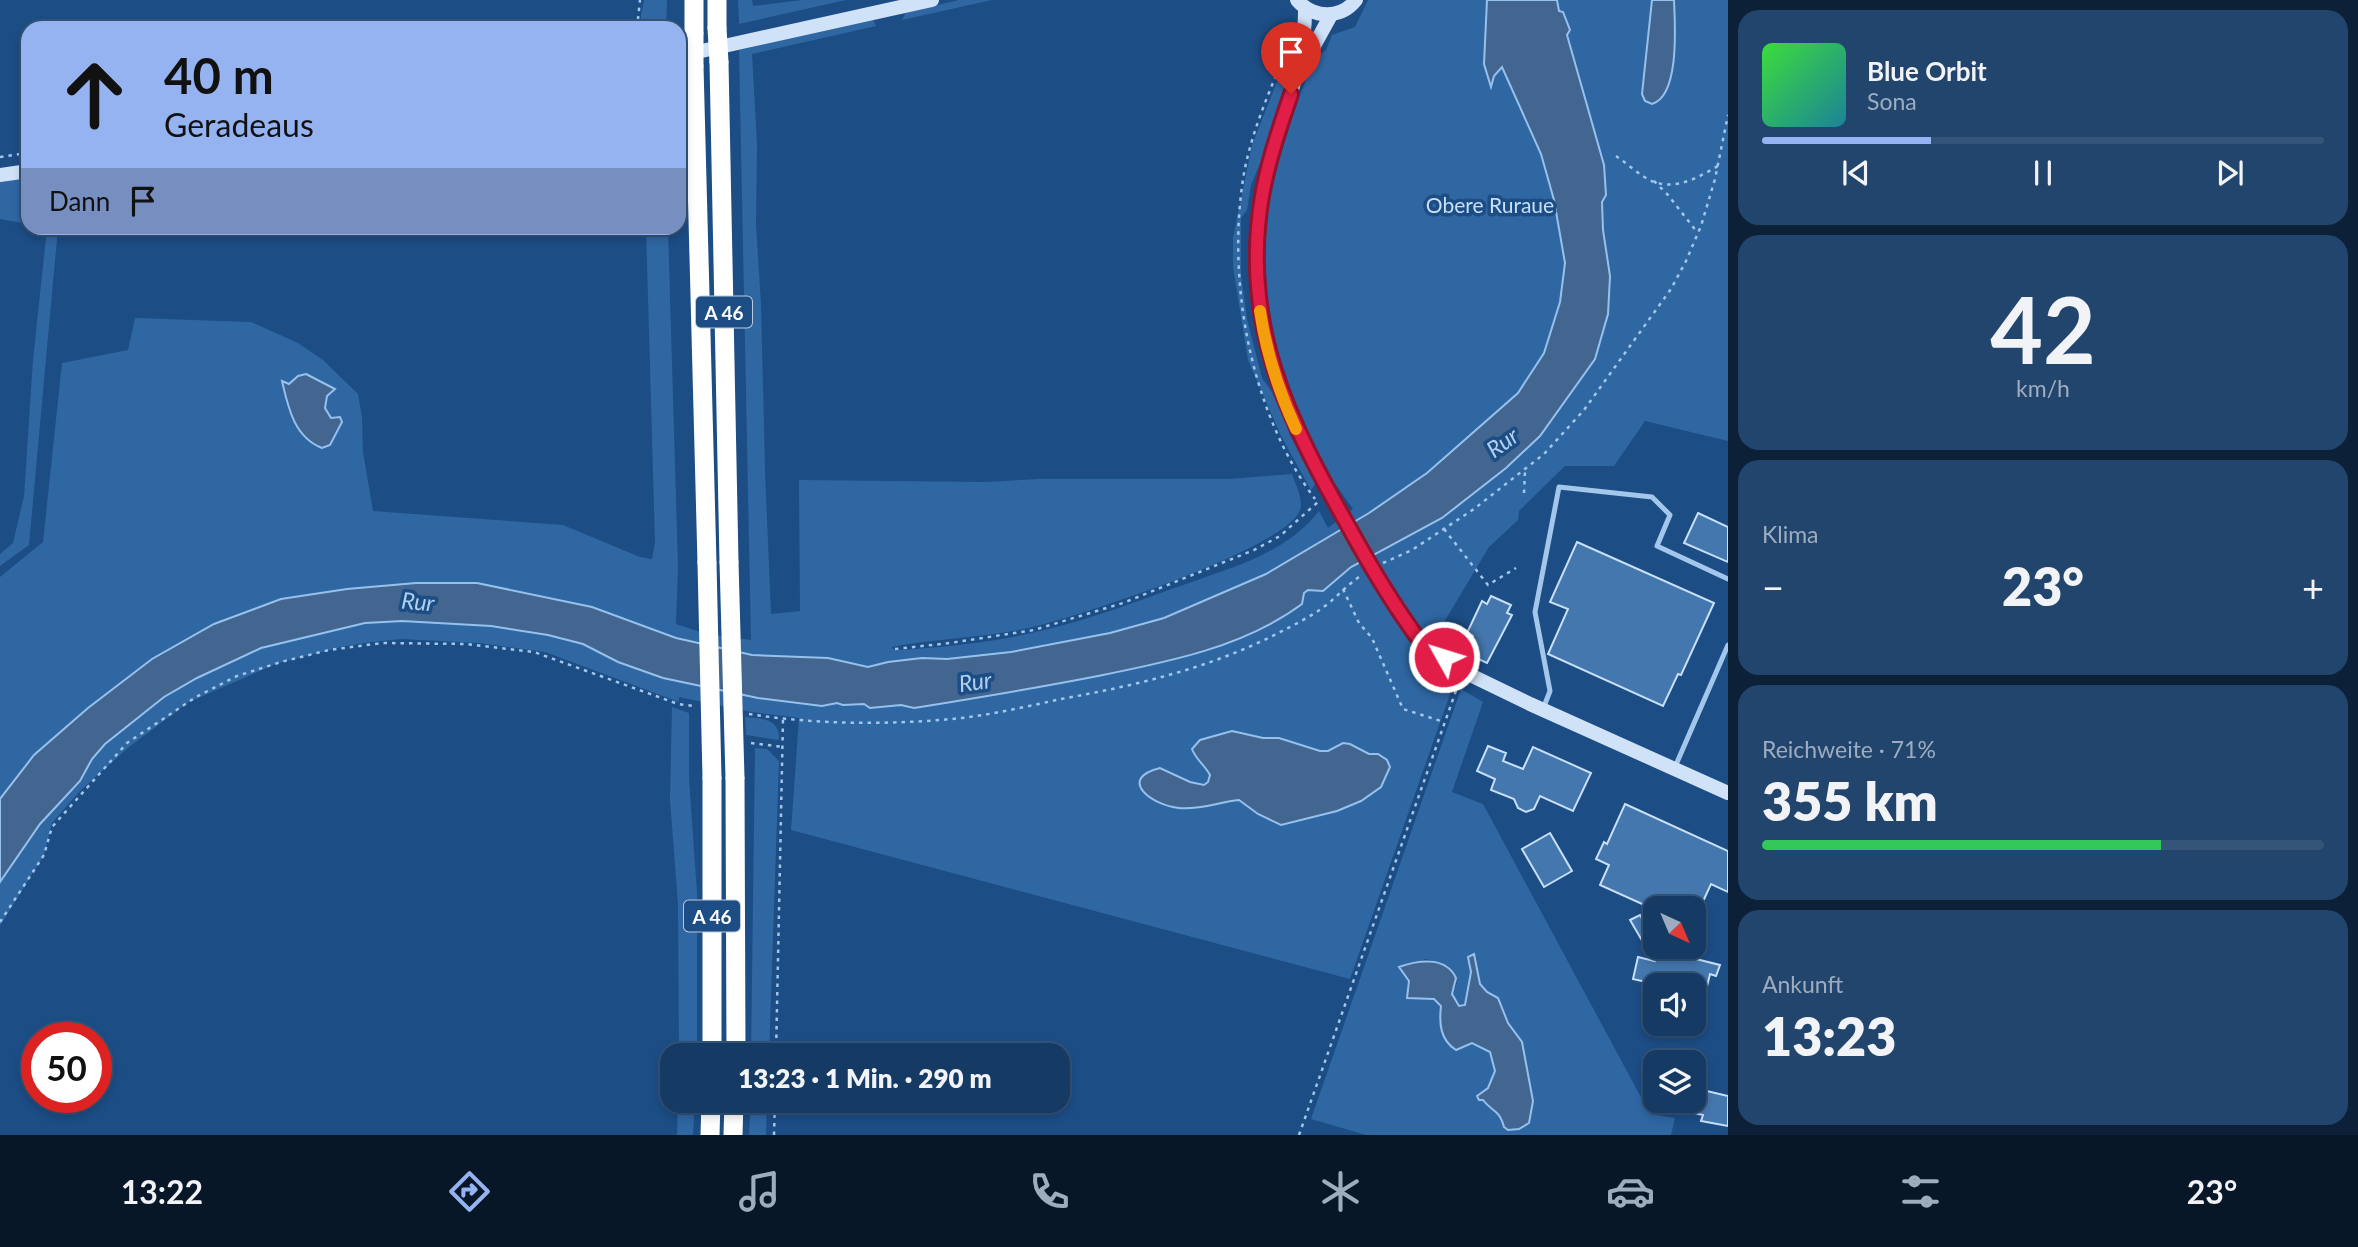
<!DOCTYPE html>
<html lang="de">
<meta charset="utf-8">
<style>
body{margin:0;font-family:Lato,sans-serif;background:#22456d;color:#f1f3f6;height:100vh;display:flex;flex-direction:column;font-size:26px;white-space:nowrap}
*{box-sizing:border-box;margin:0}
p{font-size:23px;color:#9dadbf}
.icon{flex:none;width:38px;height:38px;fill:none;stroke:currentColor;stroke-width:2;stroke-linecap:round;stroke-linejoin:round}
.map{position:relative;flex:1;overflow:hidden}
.panel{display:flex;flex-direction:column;gap:10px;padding:10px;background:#0c2037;width:630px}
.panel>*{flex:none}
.guide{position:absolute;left:21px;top:21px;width:665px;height:214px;border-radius:21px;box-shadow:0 4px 10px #0003,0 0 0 2px #345478;background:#95b2f1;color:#111;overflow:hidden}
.needle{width:46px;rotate:136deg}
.buttons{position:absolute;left:1643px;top:896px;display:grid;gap:14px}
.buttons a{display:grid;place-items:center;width:63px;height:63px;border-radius:14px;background:#153a64;box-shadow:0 4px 10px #0003,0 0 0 2px #345478;font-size:35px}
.speed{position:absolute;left:21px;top:1022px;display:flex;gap:14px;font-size:35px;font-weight:700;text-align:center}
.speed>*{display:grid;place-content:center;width:91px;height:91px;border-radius:50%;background:#153a64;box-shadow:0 4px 10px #0003,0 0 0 2px #345478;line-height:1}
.speed .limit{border:10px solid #d22;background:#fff;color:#111}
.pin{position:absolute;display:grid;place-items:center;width:60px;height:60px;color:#fff;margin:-72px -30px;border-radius:50% 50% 50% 0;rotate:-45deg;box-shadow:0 0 7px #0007}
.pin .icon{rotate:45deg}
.me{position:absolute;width:77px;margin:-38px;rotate:309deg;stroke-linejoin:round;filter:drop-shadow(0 0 5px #0008)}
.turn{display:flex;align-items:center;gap:24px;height:147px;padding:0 28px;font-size:32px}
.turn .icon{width:91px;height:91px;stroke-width:2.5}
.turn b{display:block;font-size:49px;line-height:60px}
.then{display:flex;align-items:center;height:66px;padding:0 28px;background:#0003;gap:14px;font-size:26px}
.big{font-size:52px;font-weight:800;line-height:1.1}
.panel .widget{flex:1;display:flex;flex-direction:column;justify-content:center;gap:10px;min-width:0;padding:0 24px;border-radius:21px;background:#22456d}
.panel .dial{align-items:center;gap:0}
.dial b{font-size:91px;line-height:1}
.song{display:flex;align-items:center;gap:21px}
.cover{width:84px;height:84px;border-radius:10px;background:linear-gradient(135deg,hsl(120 70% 55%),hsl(190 70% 35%))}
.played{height:7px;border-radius:4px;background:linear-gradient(90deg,#95b2f1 30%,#345478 30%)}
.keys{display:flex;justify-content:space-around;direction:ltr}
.heat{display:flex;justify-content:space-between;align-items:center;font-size:38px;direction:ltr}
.charge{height:10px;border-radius:5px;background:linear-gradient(90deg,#34c759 71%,#345478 0)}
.trip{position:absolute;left:660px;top:1043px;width:410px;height:70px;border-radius:21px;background:#153a64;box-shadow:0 4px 10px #0003,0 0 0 2px #345478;font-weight:800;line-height:70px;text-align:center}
.tabs{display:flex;height:112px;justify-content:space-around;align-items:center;background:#081728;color:#9dadbf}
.tabs .icon{width:49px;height:49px}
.tabs .active{color:#95b2f1}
.tabs b{font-size:32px;color:#f1f3f6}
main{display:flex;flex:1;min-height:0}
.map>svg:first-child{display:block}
.green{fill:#2f67a3;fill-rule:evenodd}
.water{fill:#42668f;stroke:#97c1ed;stroke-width:2}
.building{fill:#4477ae;stroke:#c8dff8;stroke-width:2}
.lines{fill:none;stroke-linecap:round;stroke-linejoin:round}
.path{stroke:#a3c6eb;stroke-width:2.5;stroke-dasharray:3.5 5;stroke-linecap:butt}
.service{stroke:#a3c6eb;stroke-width:5}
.secondary{stroke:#cfe2f8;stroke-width:14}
.motorway{stroke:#fff;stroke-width:19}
.secondary-bridge{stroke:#cfe2f8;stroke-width:14}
.motorway-bridge{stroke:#fff;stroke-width:19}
.route-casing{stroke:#92132f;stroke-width:18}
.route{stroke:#e11d48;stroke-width:12}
.slow{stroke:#f59e0b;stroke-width:12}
.labels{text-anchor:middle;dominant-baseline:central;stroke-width:7;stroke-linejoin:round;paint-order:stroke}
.shield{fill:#1c4d85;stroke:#bbcada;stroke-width:2}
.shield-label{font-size:19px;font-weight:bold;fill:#fff}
.park-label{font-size:21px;fill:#c8dff8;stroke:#1c4d85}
.water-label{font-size:23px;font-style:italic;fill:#afd0f2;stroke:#1c4d85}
</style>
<main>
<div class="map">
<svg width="1728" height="1135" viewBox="0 0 1728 1135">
<rect width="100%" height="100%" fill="#1c4d85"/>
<g class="green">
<polygon points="644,0 667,0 666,28 641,28 641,15"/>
<polygon points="738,0 752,0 753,6 802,0 846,0 739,24"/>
<polygon points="959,0 992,0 902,20 906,12"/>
<path d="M1368,0h360v441l-83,-20 -31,45h-49l-46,45 -1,9 -29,27 -55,92 22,38 -106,302 -559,-149 8,-112 -47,-6 -73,-15v5l-134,-50 -66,-9 -77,-4 -31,3 -30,5 -63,16 -89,39 -60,45 -49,44 -28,32 -8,32 -44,71v-349l43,-35 19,-179 66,-13 7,-32 116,4 47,21 25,17 35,34 4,23 1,35 10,59 190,14 77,32 12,2 3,-17 -9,-314h22l10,339 -2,57 31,10 44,6 -12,-590 133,-32 4,8 -124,28 5,90 -1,80 5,80 4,167 6,143 29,-3 -1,-131 185,2 55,-3h190l63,-5c3,10 12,26 8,36 -14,39 -226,108 -271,118 -45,10 -92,10 -137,19l1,2 4,1c49,-3 100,-8 147,-20 48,-11 96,-30 142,-46 48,-17 100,-31 133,-73l9,17 25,-19 -30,-42 -21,-38 -23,-64 -14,-77 -1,-45 4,-36 11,-47 18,-58 17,-42 12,-10 6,-15 23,-8z"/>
<polygon points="1297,31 1299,40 1261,161 1251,185 1247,210 1241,218 1241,274 1247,319 1262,378 1272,392 1291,437 1316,483 1311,490 1281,436 1248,360 1233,267 1233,238 1252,145"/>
<polygon points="28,177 28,224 0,219 0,182"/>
<polygon points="47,228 58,228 29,545 0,566 0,554 13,543 24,496 33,360"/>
<path d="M1461,689l22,13 -31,90 31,12 167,310 25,4 -4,17h-305l-55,-16zM1468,957l12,27 7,8 11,6 10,25 14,19 11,59 -4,22 -28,-8 -18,-15 12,-29 -5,-19 -18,-9 -16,7c-13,-8 -17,-30 -15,-44l-7,-7 -17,-2 -12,-23 1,-10 20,-5 22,7 9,17 -5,11 7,12 6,-1 6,-33z"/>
<polygon points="672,707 689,713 689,778 697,893 697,1055 679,1055 678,904 670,800"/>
<path d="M745,717c17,2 35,1 34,23l-33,-5z"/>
<polygon points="755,748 767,749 779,761 769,1055 751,1055"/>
<polygon points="678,1101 695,1101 693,1135 677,1135"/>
<polygon points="751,1101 767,1101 766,1135 749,1135"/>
</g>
<g class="water">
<path d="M1487,0h70l2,11 4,1 7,18 -3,5 37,130 2,30 -4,7 1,28 7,46 -2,38 -13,45 -55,77 -34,32 -64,50 -91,49 -28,24 -15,-1 -4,3 -2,11c-58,43 -134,58 -204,72 -61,12 -122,22 -184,32l-13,-3 -31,3 -6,-4 -21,1 -6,-2 -15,3 -64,-8 -95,-20 -45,-16 -35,-18 -35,-9 -57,-9 -89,-5 -37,2 -104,25 -64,30 -33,19 -59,47 -13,15 -12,22 -40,43 -40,58v-83l34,-44 54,-47 64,-49 62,-35 67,-25 66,-10 69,-6h61l115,24 84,31 76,17 76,3 40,9 20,-5 34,-4 25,1 64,-7 99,-19 54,-15 102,-44 103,-61 58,-40 91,-80 26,-40 16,-51 5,-39 -11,-63 -13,-46 -39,-87 -8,9 -3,11 -7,-23z"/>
<path d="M1652,0h22c1,24 6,96 -22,104l-7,-3 -3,-7z"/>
<path d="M306,374l29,15 -8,7 -2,12 6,10 9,-1 2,5 -12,23 -8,3c-28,-11 -34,-41 -40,-67l7,3 9,-8z"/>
<path d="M1232,731l31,7h16l41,13h8l15,-8 7,1 19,10h9l9,6 3,7 -9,20 -20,14 -24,10 -56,14 -23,-11 -19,-14c-20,2 -39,10 -60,8 -26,-2 -63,-29 -19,-40l30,14 14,3 4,-3 2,-7c-5,-10 -14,-15 -18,-26l8,-9z"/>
<path d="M1474,954l6,30 7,8 11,6 10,25 14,19 11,59 -4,22 -10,6 -11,1 -4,-3c-5,-18 -11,-14 -21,-27h-4l-2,-4 11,-8 7,-17 -5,-19 -18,-9 -16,7c-16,-10 -17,-27 -15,-44l-7,-7 -27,-1 2,-17 -10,-14c19,-7 47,-11 57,11l-4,16 7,12 6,-1 6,-33 -3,-15z"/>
</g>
<g class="building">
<polygon points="1698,513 1728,527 1728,562 1684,543"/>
<polygon points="1577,542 1714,603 1681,675 1678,674 1663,706 1548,654 1568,609 1550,602"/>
<polygon points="1491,596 1511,605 1507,613 1512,615 1487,663 1465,653 1473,636 1467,633 1482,601 1487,604"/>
<polygon points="1488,746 1506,753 1503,761 1523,769 1533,747 1591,773 1573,811 1540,796 1534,809 1526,812 1518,808 1514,799 1491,790 1495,779 1477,771"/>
<polygon points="1625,804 1728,851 1728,892 1711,884 1700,908 1651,908 1600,885 1609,865 1596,859 1604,842 1607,844"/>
<polygon points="1550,833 1572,871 1544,887 1522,849"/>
<polygon points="1640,915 1656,942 1656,947 1660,950 1720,965 1716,976 1710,974 1704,999 1694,996 1694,985 1659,985 1633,979 1638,957 1654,961 1630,920"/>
<polygon points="1694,1088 1728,1096 1728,1126 1701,1121 1703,1115 1661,1106 1661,1101 1694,1101"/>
</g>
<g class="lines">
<g class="path">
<polyline points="637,28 640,0"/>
<path d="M1286,52c-17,40 -34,79 -42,121 -18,106 6,239 71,326"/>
<path d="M1616,156c12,8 25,21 38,26 23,8 45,-5 64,-16"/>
<polyline points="0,157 28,153"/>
<polyline points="1654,181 1668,195 1697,232"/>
<polyline points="1524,493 1525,471"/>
<polyline points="1444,529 1488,585 1516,568"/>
<polyline points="1383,563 1412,550 1474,509 1544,454 1584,410 1671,289 1686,261 1701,226 1715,179 1728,115"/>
<polyline points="1343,589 1359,623 1372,638 1403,709 1444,722"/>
<polyline points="895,649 950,643 1034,630 1123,603 1254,550 1280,536 1319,501"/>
<path d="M749,714c70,11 143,11 213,4 33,-4 67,-12 99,-19 77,-14 154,-32 223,-69 14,-7 29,-15 41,-24 13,-10 23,-22 37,-31"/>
<polyline points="751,743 783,747"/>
<polyline points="0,922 44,855 52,827 127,743 196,697 237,676 281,662 329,650 382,643 466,644 534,652 678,704 694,706"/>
<polyline points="776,1055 783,719"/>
<polyline points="774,1135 775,1101"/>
<polyline points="1299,1135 1458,685"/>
</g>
<g class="service">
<polyline points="1543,709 1550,691 1535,612 1559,487 1652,497 1670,515 1657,546 1728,579"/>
<polyline points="1675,767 1728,645"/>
</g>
<g class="secondary">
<path d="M1297,0c16,18 43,20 59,0"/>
<path d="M1305,8c1,56 -23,107 -36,160 -20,78 -13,155 14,230 13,37 35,71 52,105"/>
<polyline points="679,56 932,0"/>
<polyline points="1305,62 1331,15"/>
<polyline points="0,175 28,171"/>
<polyline points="1384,590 1420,641 1464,672 1530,704 1728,793"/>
</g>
<g class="motorway">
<polyline points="694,0 694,33"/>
<polyline points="717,0 717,28"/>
<polyline points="719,62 729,562"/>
<polyline points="694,66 707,563"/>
<polyline points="712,778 712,1055"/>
<polyline points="735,778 736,1055"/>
<polyline points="710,1135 711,1101"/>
<polyline points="733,1135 734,1101"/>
</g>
<polyline class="secondary-bridge" points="1335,503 1384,590"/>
<g class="motorway-bridge">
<polyline points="717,28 719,62"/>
<polyline points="694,66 694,33"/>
<polyline points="729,562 735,778"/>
<polyline points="707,563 712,778"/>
</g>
</g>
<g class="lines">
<defs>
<path id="route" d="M1291,94c-11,33 -23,67 -29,102 -22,130 27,225 89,335 16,29 33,58 52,86 6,8 11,18 19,25 7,6 15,10 22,15"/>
</defs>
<use href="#route" class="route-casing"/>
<use href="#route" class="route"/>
<path class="slow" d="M1260,311c6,41 19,81 36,118"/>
</g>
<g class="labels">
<g class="shield">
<rect x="696" y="296.5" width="56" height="31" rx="5"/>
<rect x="684" y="900.5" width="56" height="31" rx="5"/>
</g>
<g class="shield-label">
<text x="724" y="312">A 46</text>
<text x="712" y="916">A 46</text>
</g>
<g class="park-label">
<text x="1490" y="204">Obere Ruraue</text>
</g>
<g class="water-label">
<text transform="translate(1502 442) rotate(-36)">Rur</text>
<text transform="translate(418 601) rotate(5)">Rur</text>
<text transform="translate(975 681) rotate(-8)">Rur</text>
</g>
</g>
</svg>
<div class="buttons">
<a><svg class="needle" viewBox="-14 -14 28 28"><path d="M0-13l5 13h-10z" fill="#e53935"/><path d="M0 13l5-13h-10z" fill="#9dadbf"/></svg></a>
<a><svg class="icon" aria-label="sound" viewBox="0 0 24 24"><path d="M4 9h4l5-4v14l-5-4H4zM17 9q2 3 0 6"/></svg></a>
<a><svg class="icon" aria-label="layers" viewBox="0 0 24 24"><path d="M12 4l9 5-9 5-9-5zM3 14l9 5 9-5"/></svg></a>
</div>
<div class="speed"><div class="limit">50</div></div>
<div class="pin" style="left:1291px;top:94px;background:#d93025"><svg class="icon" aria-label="arrive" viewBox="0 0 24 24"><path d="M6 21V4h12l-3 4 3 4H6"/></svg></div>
<svg class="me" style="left:1444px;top:657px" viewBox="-20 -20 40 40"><circle r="17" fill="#e11d48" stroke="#fff" stroke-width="3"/><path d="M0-11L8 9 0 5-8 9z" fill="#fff"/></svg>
<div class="trip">13:23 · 1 Min. · 290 m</div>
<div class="guide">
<div class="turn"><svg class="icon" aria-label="ahead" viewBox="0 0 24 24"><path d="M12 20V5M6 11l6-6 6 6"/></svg><div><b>40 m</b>Geradeaus</div></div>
<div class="then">Dann<svg class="icon" aria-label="arrive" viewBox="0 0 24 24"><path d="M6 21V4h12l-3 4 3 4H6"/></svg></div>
</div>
</div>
<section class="panel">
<div class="widget">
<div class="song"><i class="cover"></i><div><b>Blue Orbit</b><p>Sona</p></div></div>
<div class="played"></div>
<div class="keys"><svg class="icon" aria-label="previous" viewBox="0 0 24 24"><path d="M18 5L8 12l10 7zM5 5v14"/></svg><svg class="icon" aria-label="pause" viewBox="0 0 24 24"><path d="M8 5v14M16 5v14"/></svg><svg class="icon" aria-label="next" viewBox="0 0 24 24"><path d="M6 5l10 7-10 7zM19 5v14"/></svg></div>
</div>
<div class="widget dial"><b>42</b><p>km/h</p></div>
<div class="widget"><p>Klima</p>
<div class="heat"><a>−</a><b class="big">23°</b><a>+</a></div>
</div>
<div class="widget"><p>Reichweite · 71%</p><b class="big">355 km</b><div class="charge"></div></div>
<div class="widget"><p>Ankunft</p><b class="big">13:23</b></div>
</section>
</main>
<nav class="tabs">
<b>13:22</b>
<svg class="icon active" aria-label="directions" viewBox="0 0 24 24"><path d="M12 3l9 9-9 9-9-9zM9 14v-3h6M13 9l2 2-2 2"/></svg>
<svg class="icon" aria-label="music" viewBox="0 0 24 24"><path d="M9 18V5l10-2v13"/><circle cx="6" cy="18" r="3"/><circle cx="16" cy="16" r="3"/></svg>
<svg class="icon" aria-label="phone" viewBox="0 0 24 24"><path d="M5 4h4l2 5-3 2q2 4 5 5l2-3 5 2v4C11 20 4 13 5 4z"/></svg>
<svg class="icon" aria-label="climate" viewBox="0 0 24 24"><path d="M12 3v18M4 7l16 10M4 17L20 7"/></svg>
<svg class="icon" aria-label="car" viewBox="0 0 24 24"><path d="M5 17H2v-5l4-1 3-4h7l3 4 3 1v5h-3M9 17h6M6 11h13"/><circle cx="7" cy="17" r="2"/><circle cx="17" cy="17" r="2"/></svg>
<svg class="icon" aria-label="filters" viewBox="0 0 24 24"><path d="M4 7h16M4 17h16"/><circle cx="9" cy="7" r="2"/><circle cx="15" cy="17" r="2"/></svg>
<b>23°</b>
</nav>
